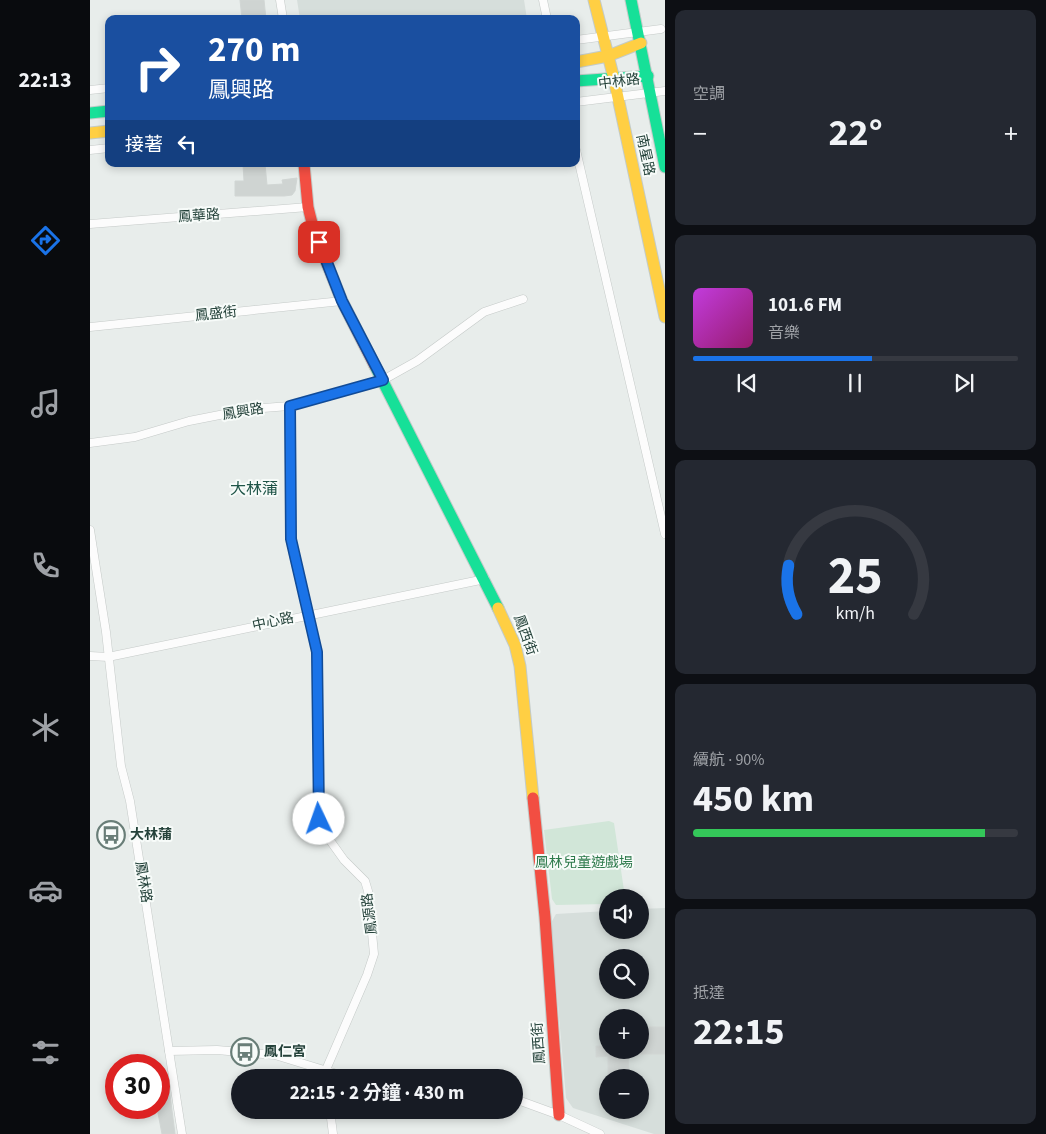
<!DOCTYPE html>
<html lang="zh-TW">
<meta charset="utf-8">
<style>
body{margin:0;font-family:"Source Sans 3","Noto Sans TC",sans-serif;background:#242831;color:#f1f3f6;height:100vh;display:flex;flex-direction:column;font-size:19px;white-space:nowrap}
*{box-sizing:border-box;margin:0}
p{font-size:16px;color:#9ea1a6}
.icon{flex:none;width:28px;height:28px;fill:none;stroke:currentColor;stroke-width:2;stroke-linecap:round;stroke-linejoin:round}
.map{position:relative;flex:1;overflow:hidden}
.sheet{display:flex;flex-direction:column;gap:10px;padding:10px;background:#0d0f14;width:381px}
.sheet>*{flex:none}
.hud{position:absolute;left:15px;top:15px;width:475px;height:152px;border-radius:10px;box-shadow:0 2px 8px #0003;background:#1a4fa0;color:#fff;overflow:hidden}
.tools{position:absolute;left:509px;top:889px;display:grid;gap:10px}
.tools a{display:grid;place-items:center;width:50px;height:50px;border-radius:50%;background:#171b24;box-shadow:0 2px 8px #0003;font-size:25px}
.speed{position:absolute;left:15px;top:1054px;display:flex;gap:10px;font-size:25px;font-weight:700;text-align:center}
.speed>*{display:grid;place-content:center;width:65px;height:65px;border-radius:50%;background:#171b24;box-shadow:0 2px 8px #0003;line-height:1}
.speed .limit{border:8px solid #d22;background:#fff;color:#111}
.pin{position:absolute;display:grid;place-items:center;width:42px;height:42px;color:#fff;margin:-21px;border-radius:10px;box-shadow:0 2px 8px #0006}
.me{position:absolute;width:55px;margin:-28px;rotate:357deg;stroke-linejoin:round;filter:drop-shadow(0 0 4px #0008)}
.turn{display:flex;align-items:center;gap:18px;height:105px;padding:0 20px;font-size:22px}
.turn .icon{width:65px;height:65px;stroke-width:2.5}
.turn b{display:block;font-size:35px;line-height:42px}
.then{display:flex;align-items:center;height:48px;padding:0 20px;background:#0003;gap:10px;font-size:19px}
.big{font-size:38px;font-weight:700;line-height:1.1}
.sheet .tile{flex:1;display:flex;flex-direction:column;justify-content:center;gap:8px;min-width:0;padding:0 18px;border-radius:10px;background:#242831}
.sheet .dial{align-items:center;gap:0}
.dial svg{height:130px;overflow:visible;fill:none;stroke:#363941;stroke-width:7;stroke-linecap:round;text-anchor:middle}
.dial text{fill:#f1f3f6;stroke:none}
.song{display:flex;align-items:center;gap:15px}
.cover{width:60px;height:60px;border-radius:8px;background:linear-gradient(135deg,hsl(290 70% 55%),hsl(320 70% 35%))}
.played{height:5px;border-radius:2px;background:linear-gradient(90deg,#1a73e8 55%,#363941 55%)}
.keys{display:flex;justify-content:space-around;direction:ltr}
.heat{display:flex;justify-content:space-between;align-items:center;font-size:28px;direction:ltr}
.charge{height:8px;border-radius:4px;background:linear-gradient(90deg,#34c759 90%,#363941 0)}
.trip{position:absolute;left:141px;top:1069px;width:292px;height:50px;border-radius:25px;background:#171b24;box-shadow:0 2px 8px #0003;font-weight:700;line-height:50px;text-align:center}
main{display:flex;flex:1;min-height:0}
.tabs{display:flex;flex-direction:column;width:90px;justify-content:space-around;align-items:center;background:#090b0e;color:#9ea1a6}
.tabs .icon{width:35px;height:35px}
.tabs .current{color:#1a73e8}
.tabs b{font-size:22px;color:#f1f3f6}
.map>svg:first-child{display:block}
.built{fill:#d6dedb;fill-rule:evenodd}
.green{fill:#d1e6d8}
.building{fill:#cfd4d2;stroke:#d1d6d4}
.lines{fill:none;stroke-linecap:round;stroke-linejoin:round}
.street-casing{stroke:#c5cac8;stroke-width:9}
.fast-casing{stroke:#c3cbc8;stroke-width:13}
.slow-casing{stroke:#c3cbc8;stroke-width:13}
.jam-casing{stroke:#c3cbc8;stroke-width:13}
.street{stroke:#fcfcfc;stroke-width:8}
.fast{stroke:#16e098;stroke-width:11}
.slow{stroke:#ffcf43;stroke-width:11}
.jam{stroke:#f24e42;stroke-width:11}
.route-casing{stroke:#114b97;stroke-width:12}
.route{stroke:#1a73e8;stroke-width:9}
.labels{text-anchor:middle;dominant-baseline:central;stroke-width:4;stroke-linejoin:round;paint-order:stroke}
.street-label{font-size:14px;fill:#24423a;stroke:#f7fbf9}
.poi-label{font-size:14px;font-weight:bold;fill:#24423a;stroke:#f7fbf9;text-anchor:start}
.park-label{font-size:14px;fill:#2d7a4b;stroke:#f7fbf9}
.quarter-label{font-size:16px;fill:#1f5548;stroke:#f7fbf9}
</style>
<main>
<nav class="tabs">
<b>22:13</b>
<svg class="icon current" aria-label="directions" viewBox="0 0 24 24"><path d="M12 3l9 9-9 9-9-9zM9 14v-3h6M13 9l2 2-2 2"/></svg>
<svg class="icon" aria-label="music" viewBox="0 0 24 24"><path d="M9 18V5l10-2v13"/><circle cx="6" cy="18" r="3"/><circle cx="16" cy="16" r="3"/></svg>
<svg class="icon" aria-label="phone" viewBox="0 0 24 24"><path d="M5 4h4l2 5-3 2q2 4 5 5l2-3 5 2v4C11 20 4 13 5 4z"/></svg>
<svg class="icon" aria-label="climate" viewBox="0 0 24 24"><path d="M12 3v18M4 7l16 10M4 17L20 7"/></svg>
<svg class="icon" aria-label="car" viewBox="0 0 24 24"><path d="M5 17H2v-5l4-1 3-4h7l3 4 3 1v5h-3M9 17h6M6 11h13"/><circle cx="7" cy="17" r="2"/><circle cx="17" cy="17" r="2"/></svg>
<svg class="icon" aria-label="filters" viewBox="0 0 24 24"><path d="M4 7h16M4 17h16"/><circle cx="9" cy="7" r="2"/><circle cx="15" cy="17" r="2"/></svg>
</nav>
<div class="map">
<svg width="575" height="1134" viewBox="0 0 575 1134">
<rect width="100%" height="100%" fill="#e8edeb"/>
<g class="built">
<polygon points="207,0 434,0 437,19 210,19"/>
<path d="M575,908v226h-11l-81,-26 -7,-10 -15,-175 5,-9 51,-3 1,19h32v-21zM518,958h32v32h-32zM518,1018h32v32h-32zM518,1078h32v32h-32z"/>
</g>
<polygon class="green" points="519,821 524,823 535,897 518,898 517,904 466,905 462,899 454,830"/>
<g class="building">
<polygon points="150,0 174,0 176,19 152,19"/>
<polygon points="153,164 175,164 177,185 193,184 192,180 207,178 205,191 202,195 194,196 145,196 145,181 154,181"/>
<rect x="550" y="1027" width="25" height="27"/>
<polygon points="506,1046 518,1046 518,1050 538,1050 539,1078 518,1078 518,1052 518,1056 506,1057"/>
<polygon points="79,1087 85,1134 72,1134 67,1108 69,1108 69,1088"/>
</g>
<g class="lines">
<defs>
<g id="street">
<polyline points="190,0 193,19"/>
<polyline points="453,0 457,19"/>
<polyline points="486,40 571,29"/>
<polyline points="0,90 19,88"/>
<polyline points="486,102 575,91"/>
<polyline points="0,150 19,148"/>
<polyline points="486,150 575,534"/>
<polyline points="0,224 218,207"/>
<polyline points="0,327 252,301"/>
<polyline points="199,406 200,525 203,553 227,652 229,819 234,832 254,860 275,881 278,891 284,954 277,975 235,1072 236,1078"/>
<polyline points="0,443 45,437 99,421 160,409 199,406 293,380 327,361 394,312 433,299"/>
<polyline points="0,530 16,632 31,766 40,801 92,1134"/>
<polyline points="0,656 18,657 395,579"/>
<polyline points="79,1051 127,1050 185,1055 260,1078"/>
<polyline points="425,1099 469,1115 510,1134"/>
<polyline points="240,1110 243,1134"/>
</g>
<g id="fast">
<polyline points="541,0 575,167"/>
<polyline points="486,81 558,76"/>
<polyline points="0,113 19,111"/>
<polyline points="285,366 408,608"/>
</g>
<g id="slow">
<polyline points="504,0 524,79 575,317"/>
<polyline points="486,62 518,56 551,43"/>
<polyline points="0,133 19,131"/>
<polyline points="408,608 425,645 430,666 443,798"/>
</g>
<g id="jam">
<polyline points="214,164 218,207 224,231 252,301 285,366"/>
<polyline points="443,798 455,917 469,1115"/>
</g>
</defs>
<use href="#street" class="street-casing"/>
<use href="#fast" class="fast-casing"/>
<use href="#slow" class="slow-casing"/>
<use href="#jam" class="jam-casing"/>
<use href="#street" class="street"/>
<use href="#fast" class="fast"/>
<use href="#slow" class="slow"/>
<use href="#jam" class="jam"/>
</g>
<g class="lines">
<defs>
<polyline id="route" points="229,242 252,301 293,380 200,406 201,539 227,652 229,819"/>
</defs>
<use href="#route" class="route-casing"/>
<use href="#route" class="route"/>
</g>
<defs>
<symbol id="bus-ring" viewBox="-11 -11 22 22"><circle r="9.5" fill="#f7fbf9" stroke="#697e78" stroke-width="1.5"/><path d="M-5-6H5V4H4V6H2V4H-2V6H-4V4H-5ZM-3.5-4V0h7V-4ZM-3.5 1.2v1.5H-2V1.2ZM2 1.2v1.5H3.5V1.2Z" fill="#697e78"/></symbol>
</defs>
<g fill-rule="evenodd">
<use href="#bus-ring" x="5" y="819" width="32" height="32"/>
<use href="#bus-ring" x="139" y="1036" width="32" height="32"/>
</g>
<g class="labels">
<g class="street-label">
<text transform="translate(529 82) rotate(-7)">中林路</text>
<text transform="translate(555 155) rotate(78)">南星路</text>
<text transform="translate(109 216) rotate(-4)">鳳華路</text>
<text transform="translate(126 314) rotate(-6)">鳳盛街</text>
<text transform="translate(153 412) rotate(-9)">鳳興路</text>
<text transform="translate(183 622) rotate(-12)">中心路</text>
<text transform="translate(435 635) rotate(70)">鳳西街</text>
<text transform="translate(53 882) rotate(81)">鳳林路</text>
<text transform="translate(280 914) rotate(-97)">鳳源路</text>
<text transform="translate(449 1043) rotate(-94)">鳳西街</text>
</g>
<g class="poi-label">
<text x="40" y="835">大林蒲</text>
<text x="174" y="1052">鳳仁宮</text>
</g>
<g class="park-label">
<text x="494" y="863">鳳林兒童遊戲場</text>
</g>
<g class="quarter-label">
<text x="164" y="489">大林蒲</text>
</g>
</g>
</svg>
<div class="tools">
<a><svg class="icon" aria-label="sound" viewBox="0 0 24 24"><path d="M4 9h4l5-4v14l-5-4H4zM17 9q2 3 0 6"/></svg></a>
<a><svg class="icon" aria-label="search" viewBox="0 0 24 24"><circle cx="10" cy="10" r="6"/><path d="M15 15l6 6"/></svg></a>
<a>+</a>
<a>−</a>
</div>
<div class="speed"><div class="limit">30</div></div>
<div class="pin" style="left:229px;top:242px;background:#d93025"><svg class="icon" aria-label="arrive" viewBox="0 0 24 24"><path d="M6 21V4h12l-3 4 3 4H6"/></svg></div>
<svg class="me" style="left:229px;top:819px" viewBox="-20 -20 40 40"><circle r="19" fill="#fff"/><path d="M0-13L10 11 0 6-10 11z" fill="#1a73e8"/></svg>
<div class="trip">22:15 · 2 分鐘 · 430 m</div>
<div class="hud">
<div class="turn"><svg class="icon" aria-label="right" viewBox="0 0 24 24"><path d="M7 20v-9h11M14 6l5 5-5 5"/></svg><div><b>270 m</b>鳳興路</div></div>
<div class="then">接著<svg class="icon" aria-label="left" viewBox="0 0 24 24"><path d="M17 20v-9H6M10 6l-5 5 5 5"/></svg></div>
</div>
</div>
<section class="sheet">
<div class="tile"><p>空調</p>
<div class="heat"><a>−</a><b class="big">22°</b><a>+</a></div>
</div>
<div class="tile">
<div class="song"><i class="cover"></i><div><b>101.6 FM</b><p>音樂</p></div></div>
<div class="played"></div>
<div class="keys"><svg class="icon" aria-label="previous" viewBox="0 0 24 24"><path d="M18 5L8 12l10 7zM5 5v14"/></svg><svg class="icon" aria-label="pause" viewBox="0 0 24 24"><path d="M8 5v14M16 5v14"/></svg><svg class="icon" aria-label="next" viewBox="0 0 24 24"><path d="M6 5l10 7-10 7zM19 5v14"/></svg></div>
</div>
<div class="tile dial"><svg viewBox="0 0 100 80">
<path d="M14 69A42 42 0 1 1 86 69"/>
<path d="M14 69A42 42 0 0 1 9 39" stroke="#1a73e8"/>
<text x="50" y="56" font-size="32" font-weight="700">25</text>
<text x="50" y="72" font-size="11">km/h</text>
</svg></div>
<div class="tile"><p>續航 · 90%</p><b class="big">450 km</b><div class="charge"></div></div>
<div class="tile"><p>抵達</p><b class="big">22:15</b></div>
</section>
</main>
